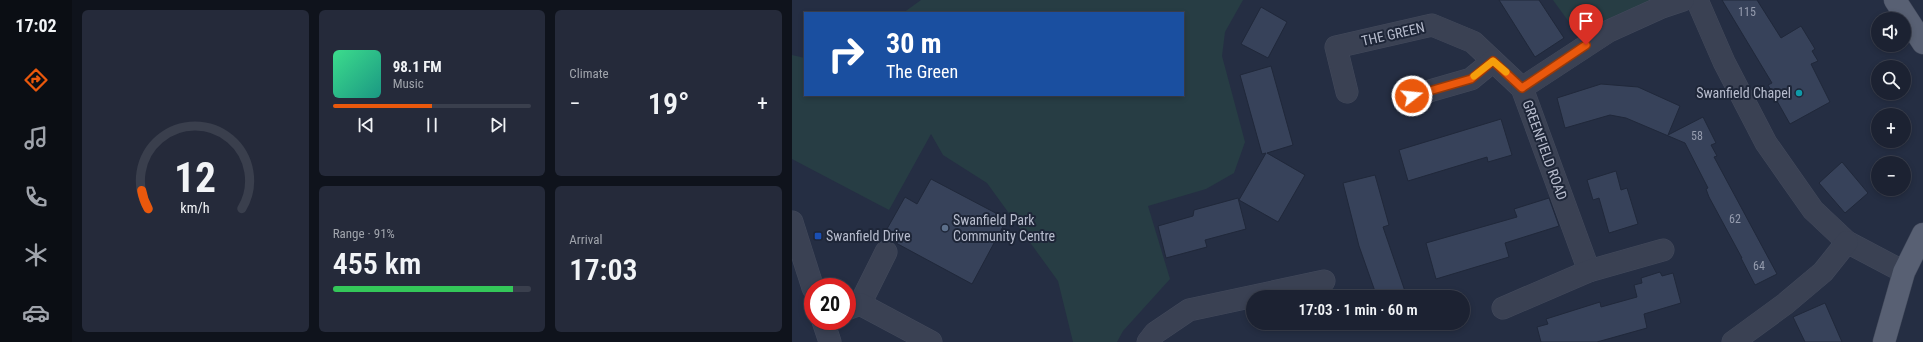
<!DOCTYPE html>
<meta charset="utf-8">
<style>
body{margin:0;font-family:"Roboto Condensed",sans-serif;background:#252a3a;color:#f1f3f6;height:100vh;display:flex;flex-direction:column;font-size:15px;white-space:nowrap}
*{box-sizing:border-box;margin:0}
p{font-size:13px;color:#a0a4ac}
.icon{flex:none;width:22px;height:22px;fill:none;stroke:currentColor;stroke-width:2;stroke-linecap:round;stroke-linejoin:round}
.map{position:relative;flex:1;overflow:hidden}
.panel{display:flex;flex-direction:column;gap:10px;padding:10px;background:#0f131c;width:720px}
.panel>*{flex:none}
.hud{position:absolute;left:12px;top:12px;width:380px;height:84px;border-radius:0px;box-shadow:0 2px 6px #0003,0 0 0 1px #3a3f4d;background:#1a4fa0;color:#fff;overflow:hidden}
.buttons{position:absolute;left:1079px;top:12px;display:grid;gap:8px}
.buttons a{display:grid;place-items:center;width:40px;height:40px;border-radius:50%;background:#1c2232;box-shadow:0 2px 6px #0003,0 0 0 1px #3a3f4d;font-size:20px}
.speed{position:absolute;left:12px;top:278px;display:flex;gap:8px;font-size:20px;font-weight:700;text-align:center}
.speed>*{display:grid;place-content:center;width:52px;height:52px;border-radius:50%;background:#1c2232;box-shadow:0 2px 6px #0003,0 0 0 1px #3a3f4d;line-height:1}
.speed .limit{border:6px solid #d22;background:#fff;color:#111}
.pin{position:absolute;display:grid;place-items:center;width:34px;height:34px;color:#fff;margin:-41px -17px;border-radius:50% 50% 50% 0;rotate:-45deg;box-shadow:0 0 4px #0007}
.pin .icon{rotate:45deg}
.me{position:absolute;width:44px;margin:-22px;rotate:74deg;stroke-linejoin:round;filter:drop-shadow(0 0 3px #0008)}
.turn{display:flex;align-items:center;gap:14px;height:84px;padding:0 16px;font-size:18px}
.turn .icon{width:52px;height:52px;stroke-width:2.5}
.turn b{display:block;font-size:28px;line-height:34px}
.big{font-size:30px;font-weight:600;line-height:1.1}
.panel .tile{flex:1;display:flex;flex-direction:column;justify-content:center;gap:6px;min-width:0;padding:0 14px;border-radius:6px;background:#252a3a}
.panel .dial{align-items:center;gap:0}
.dial svg{height:104px;overflow:visible;fill:none;stroke:#3a3f4d;stroke-width:7;stroke-linecap:round;text-anchor:middle}
.dial text{fill:#f1f3f6;stroke:none}
.song{display:flex;align-items:center;gap:12px}
.cover{width:48px;height:48px;border-radius:6px;background:linear-gradient(135deg,hsl(150 70% 55%),hsl(170 70% 35%))}
.played{height:4px;border-radius:2px;background:linear-gradient(90deg,#ea580c 50%,#3a3f4d 50%)}
.keys{display:flex;justify-content:space-around;direction:ltr}
.heat{display:flex;justify-content:space-between;align-items:center;font-size:22px;direction:ltr}
.charge{height:6px;border-radius:3px;background:linear-gradient(90deg,#34c759 91%,#3a3f4d 0)}
.panel .tiles{flex:1;display:grid;gap:10px;grid-template-columns:repeat(3,1fr)}
.tile:first-child{grid-row:span 2}
.trip{position:absolute;left:454px;top:290px;width:224px;height:40px;border-radius:20px;background:#1c2232;box-shadow:0 2px 6px #0003,0 0 0 1px #3a3f4d;font-weight:600;line-height:40px;text-align:center}
main{display:flex;flex:1;min-height:0}
.tabs{display:flex;flex-direction:column;width:72px;justify-content:space-around;align-items:center;background:#0b0e14;color:#a0a4ac}
.tabs .icon{width:28px;height:28px}
.tabs .active{color:#ea580c}
.tabs b{font-size:18px;color:#f1f3f6}
.map>svg:first-child{display:block}
.green{fill:#273d44}
.building{fill:#37425a;stroke:#20283a}
.lines{fill:none;stroke-linecap:round;stroke-linejoin:round}
.minor-casing{stroke:#434a5c;stroke-width:23}
.major-casing{stroke:#434a5c;stroke-width:23}
.minor{stroke:#3a4153;stroke-width:22}
.major{stroke:#586073;stroke-width:22}
.route-casing{stroke:#983908;stroke-width:10}
.route{stroke:#ea580c;stroke-width:7}
.slow{stroke:#f59e0b;stroke-width:7}
.culture-dot{fill:#0f9aa8;stroke:#1e2638;stroke-width:1.5}
.service-dot{fill:#5c6f8a;stroke:#1e2638;stroke-width:1.5}
.transit-dot{fill:#1a4fb4;stroke:#1e2638;stroke-width:1.5}
.labels{text-anchor:middle;dominant-baseline:central;stroke-width:4;stroke-linejoin:round;paint-order:stroke}
.number-label{font-size:12px;fill:#959cae}
.street-label{font-size:14px;fill:#b7bccd;stroke:#1e2638}
.poi-label{font-size:14px;fill:#b7bccd;stroke:#1e2638;text-anchor:start}
</style>
<main>
<nav class="tabs">
<b>17:02</b>
<svg class="icon active" aria-label="directions" viewBox="0 0 24 24"><path d="M12 3l9 9-9 9-9-9zM9 14v-3h6M13 9l2 2-2 2"/></svg>
<svg class="icon" aria-label="music" viewBox="0 0 24 24"><path d="M9 18V5l10-2v13"/><circle cx="6" cy="18" r="3"/><circle cx="16" cy="16" r="3"/></svg>
<svg class="icon" aria-label="phone" viewBox="0 0 24 24"><path d="M5 4h4l2 5-3 2q2 4 5 5l2-3 5 2v4C11 20 4 13 5 4z"/></svg>
<svg class="icon" aria-label="climate" viewBox="0 0 24 24"><path d="M12 3v18M4 7l16 10M4 17L20 7"/></svg>
<svg class="icon" aria-label="car" viewBox="0 0 24 24"><path d="M5 17H2v-5l4-1 3-4h7l3 4 3 1v5h-3M9 17h6M6 11h13"/><circle cx="7" cy="17" r="2"/><circle cx="17" cy="17" r="2"/></svg>
</nav>
<section class="panel">
<div class="tiles">
<div class="tile dial"><svg viewBox="0 0 100 80">
<path d="M14 69A42 42 0 1 1 86 69"/>
<path d="M14 69A42 42 0 0 1 9 55" stroke="#ea580c"/>
<text x="50" y="56" font-size="32" font-weight="700">12</text>
<text x="50" y="72" font-size="11">km/h</text>
</svg></div>
<div class="tile">
<div class="song"><i class="cover"></i><div><b>98.1 FM</b><p>Music</p></div></div>
<div class="played"></div>
<div class="keys"><svg class="icon" aria-label="previous" viewBox="0 0 24 24"><path d="M18 5L8 12l10 7zM5 5v14"/></svg><svg class="icon" aria-label="pause" viewBox="0 0 24 24"><path d="M8 5v14M16 5v14"/></svg><svg class="icon" aria-label="next" viewBox="0 0 24 24"><path d="M6 5l10 7-10 7zM19 5v14"/></svg></div>
</div>
<div class="tile"><p>Climate</p>
<div class="heat"><a>−</a><b class="big">19°</b><a>+</a></div>
</div>
<div class="tile"><p>Range · 91%</p><b class="big">455 km</b><div class="charge"></div></div>
<div class="tile"><p>Arrival</p><b class="big">17:03</b></div>
</div>
</section>
<div class="map">
<svg width="1131" height="342" viewBox="0 0 1131 342">
<rect width="100%" height="100%" fill="#252e43"/>
<g class="green">
<polygon points="129,0 451,0 433,32 430,56 453,142 442,173 414,189 356,206 378,279 331,331 325,342 281,342 266,281 195,183 151,155 139,134 97,210 0,159 0,55 13,58 13,95 391,95 391,13 111,13"/>
<polygon points="761,0 861,0 787,36"/>
</g>
<g class="building">
<polygon points="707,0 747,0 772,38 743,57"/>
<polygon points="930,0 965,0 989,38 1009,26 1023,49 1020,51 1026,61 1019,64 1038,102 998,124 976,85 980,83"/>
<polygon points="469,7 495,22 476,58 449,44"/>
<polygon points="479,66 501,145 475,153 513,175 486,222 447,200 474,153 470,154 448,75"/>
<polygon points="809,84 846,87 888,106 876,135 911,117 924,143 919,145 925,156 922,157 985,274 963,285 949,258 950,258 917,197 914,189 916,188 893,143 834,118 818,115 773,128 765,98"/>
<polygon points="709,119 720,155 696,162 695,157 616,181 607,150"/>
<polygon points="1050,162 1076,193 1053,213 1027,183"/>
<polygon points="824,171 829,190 835,188 846,224 817,233 807,198 801,200 795,180"/>
<polygon points="583,175 597,225 591,227 615,297 585,297 567,246 551,183"/>
<polygon points="139,179 215,219 180,284 91,236 113,197 125,204"/>
<polygon points="446,198 454,229 413,240 415,247 374,258 366,226 401,216 402,210"/>
<polygon points="757,198 767,226 713,243 717,257 644,279 634,243 725,217 722,209"/>
<polygon points="868,272 870,276 881,273 889,303 852,314 855,328 805,342 749,342 745,327 756,324 754,319 808,302 809,307 845,297 842,285 850,283 849,278"/>
<polygon points="1033,303 1050,342 1013,342 1001,317"/>
</g>
<g class="lines">
<defs>
<g id="minor">
<polyline points="905,0 932,62 974,143 1021,210 1055,242 1112,272"/>
<polyline points="555,92 544,47 640,25 681,42 730,88"/>
<polyline points="620,96 679,79 701,61"/>
<polyline points="0,222 21,288"/>
<polyline points="797,271 730,88 817,31 870,7 891,0"/>
<polyline points="68,304 94,252"/>
<polyline points="711,308 797,271 871,250"/>
<polyline points="55,309 68,304 139,342"/>
<polyline points="31,321 38,342"/>
<polyline points="356,342 363,333 397,310 532,281"/>
<polyline points="941,342 993,304 1031,272 1055,242"/>
</g>
<g id="major">
<polyline points="1103,0 1131,43"/>
<polyline points="1092,342 1112,272 1131,234"/>
</g>
</defs>
<use href="#minor" class="minor-casing"/>
<use href="#major" class="major-casing"/>
<use href="#minor" class="minor"/>
<use href="#major" class="major"/>
</g>
<g class="lines">
<defs>
<polyline id="route" points="620,96 679,79 701,61 730,88 794,45"/>
</defs>
<use href="#route" class="route-casing"/>
<use href="#route" class="route"/>
<polyline class="slow" points="682,76 701,61 714,72"/>
</g>
<circle class="culture-dot" cx="1007" cy="93" r="4"/>
<circle class="service-dot" cx="153" cy="228" r="4"/>
<rect class="transit-dot" x="22" y="232" width="8" height="8" rx="2"/>
<g class="labels">
<g class="number-label">
<text x="955" y="12">115</text>
<text x="905" y="136">58</text>
<text x="943" y="219">62</text>
<text x="967" y="266">64</text>
</g>
<g class="street-label">
<text transform="translate(601 34) rotate(-13)">THE GREEN</text>
<text transform="translate(753 150) rotate(70)">GREENFIELD ROAD</text>
</g>
<g class="poi-label">
<text x="999" y="93" text-anchor="end">Swanfield Chapel</text>
<text x="161" y="220">Swanfield Park<tspan x="161" dy="16">Community Centre</tspan></text>
<text x="34" y="236">Swanfield Drive</text>
</g>
</g>
</svg>
<div class="buttons">
<a><svg class="icon" aria-label="sound" viewBox="0 0 24 24"><path d="M4 9h4l5-4v14l-5-4H4zM17 9q2 3 0 6"/></svg></a>
<a><svg class="icon" aria-label="search" viewBox="0 0 24 24"><circle cx="10" cy="10" r="6"/><path d="M15 15l6 6"/></svg></a>
<a>+</a>
<a>−</a>
</div>
<div class="speed"><div class="limit">20</div></div>
<div class="pin" style="left:794px;top:45px;background:#d93025"><svg class="icon" aria-label="arrive" viewBox="0 0 24 24"><path d="M6 21V4h12l-3 4 3 4H6"/></svg></div>
<svg class="me" style="left:620px;top:96px" viewBox="-20 -20 40 40"><circle r="17" fill="#ea580c" stroke="#fff" stroke-width="3"/><path d="M0-11L8 9 0 5-8 9z" fill="#fff"/></svg>
<div class="trip">17:03 · 1 min · 60 m</div>
<div class="hud">
<div class="turn"><svg class="icon" aria-label="right" viewBox="0 0 24 24"><path d="M7 20v-9h11M14 6l5 5-5 5"/></svg><div><b>30 m</b>The Green</div></div>
</div>
</div>
</main>
